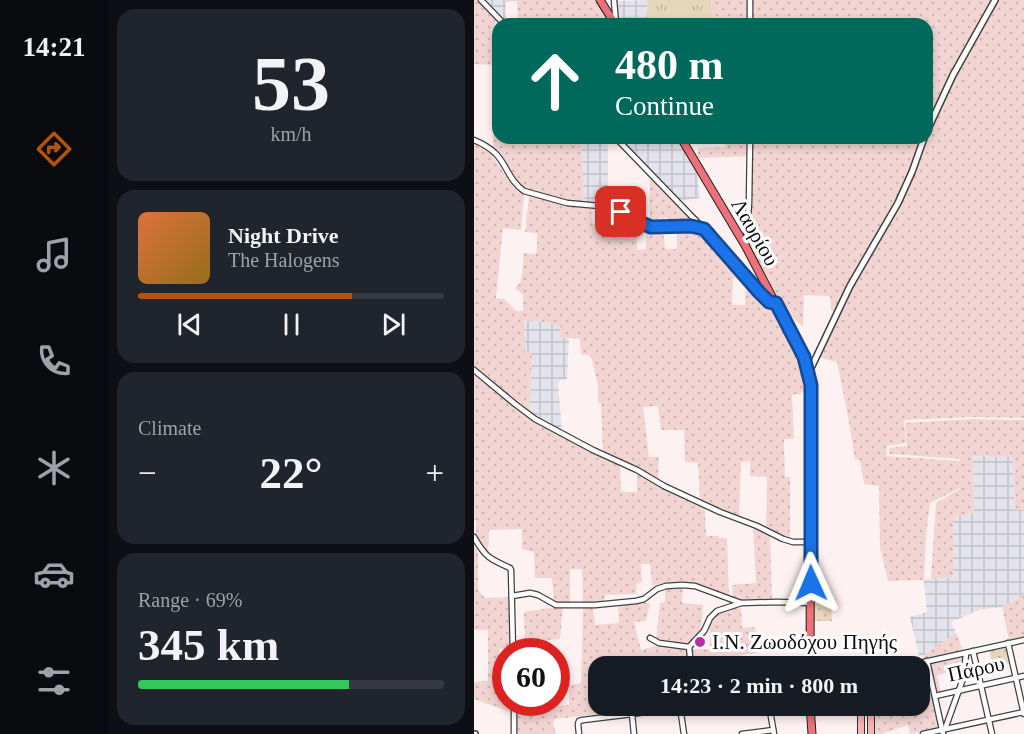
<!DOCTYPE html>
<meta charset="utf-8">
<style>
body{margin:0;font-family:"Times New Roman",serif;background:#20242c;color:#f1f3f6;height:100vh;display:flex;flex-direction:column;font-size:22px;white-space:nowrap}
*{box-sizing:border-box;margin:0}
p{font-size:20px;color:#9ea1a6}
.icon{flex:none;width:33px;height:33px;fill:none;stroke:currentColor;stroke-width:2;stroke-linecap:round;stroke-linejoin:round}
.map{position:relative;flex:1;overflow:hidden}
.side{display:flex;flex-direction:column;gap:9px;padding:9px;background:#0d0f14;width:366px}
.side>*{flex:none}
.top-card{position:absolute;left:18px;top:18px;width:441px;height:126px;border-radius:18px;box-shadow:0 3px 9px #0003;background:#00695c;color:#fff;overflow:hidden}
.speed{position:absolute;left:18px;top:638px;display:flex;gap:12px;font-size:30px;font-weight:700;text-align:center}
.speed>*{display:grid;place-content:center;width:78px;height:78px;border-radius:50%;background:#171b24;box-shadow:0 3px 9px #0003;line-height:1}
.speed .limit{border:9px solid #d22;background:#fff;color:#111}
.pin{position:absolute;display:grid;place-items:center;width:51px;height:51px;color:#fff;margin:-26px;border-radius:12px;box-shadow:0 3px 9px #0006}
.me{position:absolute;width:66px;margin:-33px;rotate:359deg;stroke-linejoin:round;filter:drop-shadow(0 0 4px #0008)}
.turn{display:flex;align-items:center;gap:21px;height:126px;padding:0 24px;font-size:27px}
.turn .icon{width:78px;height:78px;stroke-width:2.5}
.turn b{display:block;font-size:42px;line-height:51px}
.big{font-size:45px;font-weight:600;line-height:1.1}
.side .widget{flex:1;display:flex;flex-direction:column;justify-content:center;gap:9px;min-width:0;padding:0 21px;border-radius:18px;background:#20242c}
.side .dial{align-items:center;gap:0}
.dial b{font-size:78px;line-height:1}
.song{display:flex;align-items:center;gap:18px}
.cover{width:72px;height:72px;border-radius:9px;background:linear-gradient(135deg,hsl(20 70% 55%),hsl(40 70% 35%))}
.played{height:6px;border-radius:3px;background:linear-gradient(90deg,#b45309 70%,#363941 70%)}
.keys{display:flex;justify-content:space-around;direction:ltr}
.heat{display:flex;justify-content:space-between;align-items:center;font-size:33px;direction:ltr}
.charge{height:9px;border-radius:4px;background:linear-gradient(90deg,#34c759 69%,#363941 0)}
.trip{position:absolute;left:114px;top:656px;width:342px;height:60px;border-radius:18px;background:#171b24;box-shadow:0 3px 9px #0003;font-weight:600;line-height:60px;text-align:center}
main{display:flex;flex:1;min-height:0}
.dock{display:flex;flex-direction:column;width:108px;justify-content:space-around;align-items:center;background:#090b0e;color:#9ea1a6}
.dock .icon{width:42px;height:42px}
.dock .current{color:#b45309}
.dock b{font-size:27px;color:#f1f3f6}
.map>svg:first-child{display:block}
.industrial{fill:url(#industrial-grid)}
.farmland{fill:url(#farmland-dots)}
.grass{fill:url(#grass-dots)}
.park{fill:url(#park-tufts)}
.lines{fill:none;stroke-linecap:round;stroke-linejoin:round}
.minor-casing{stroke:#414141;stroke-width:7}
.tertiary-casing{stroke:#414141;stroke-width:8}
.secondary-casing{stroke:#303030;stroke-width:8}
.primary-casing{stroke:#1f1f1f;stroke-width:9}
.minor{stroke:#fff;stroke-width:4.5}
.tertiary{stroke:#fff;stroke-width:5}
.secondary{stroke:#f9b4b1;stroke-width:6}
.primary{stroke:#ee707b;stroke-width:7}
.route-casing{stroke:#114b97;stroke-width:15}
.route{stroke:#1a73e8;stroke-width:10}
.poi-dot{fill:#b430a6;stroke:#fff;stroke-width:2}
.labels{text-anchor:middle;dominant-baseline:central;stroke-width:6;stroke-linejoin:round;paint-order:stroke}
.street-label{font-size:21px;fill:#0e0e0e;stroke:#fff}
.poi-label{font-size:21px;fill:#0e0e0e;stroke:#fff;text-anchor:start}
</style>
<main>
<nav class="dock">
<b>14:21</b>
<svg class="icon current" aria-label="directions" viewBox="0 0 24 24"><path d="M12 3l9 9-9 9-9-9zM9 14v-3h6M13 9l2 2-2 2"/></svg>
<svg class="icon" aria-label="music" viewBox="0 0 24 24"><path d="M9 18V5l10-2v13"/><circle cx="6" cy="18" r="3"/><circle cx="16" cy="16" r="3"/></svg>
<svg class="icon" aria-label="phone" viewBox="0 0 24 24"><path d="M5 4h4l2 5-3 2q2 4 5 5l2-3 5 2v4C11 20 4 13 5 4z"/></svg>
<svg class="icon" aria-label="climate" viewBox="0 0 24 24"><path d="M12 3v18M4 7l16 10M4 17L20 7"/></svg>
<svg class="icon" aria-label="car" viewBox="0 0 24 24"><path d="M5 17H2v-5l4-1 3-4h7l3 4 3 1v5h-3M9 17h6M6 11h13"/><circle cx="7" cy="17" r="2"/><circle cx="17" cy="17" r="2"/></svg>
<svg class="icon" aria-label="filters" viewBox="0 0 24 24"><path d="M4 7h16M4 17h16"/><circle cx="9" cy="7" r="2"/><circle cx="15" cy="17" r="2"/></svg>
</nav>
<section class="side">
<div class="widget dial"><b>53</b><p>km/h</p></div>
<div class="widget">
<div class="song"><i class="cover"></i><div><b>Night Drive</b><p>The Halogens</p></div></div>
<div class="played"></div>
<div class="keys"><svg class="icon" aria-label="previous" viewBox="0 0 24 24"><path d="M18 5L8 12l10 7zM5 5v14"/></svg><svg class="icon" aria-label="pause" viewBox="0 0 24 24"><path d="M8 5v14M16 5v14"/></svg><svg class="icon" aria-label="next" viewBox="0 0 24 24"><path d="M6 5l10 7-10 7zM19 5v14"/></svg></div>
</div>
<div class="widget"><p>Climate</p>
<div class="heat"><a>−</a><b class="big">22°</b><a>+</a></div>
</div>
<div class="widget"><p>Range · 69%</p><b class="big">345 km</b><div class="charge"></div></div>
</section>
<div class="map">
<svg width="550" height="734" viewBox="0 0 550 734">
<defs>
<pattern id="industrial-grid" width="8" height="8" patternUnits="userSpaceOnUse" patternTransform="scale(1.5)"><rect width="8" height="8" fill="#e4e3ec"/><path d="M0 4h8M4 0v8" fill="none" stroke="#c2c2c9"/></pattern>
<pattern id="farmland-dots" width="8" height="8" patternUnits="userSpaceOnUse" patternTransform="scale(1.5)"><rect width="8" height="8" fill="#f2d5d2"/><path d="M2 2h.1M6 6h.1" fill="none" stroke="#ceb6b3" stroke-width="1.8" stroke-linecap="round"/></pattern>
<pattern id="grass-dots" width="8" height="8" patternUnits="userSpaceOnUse" patternTransform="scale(1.5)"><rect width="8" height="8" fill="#e6d7bc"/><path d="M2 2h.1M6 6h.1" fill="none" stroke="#c4b7a0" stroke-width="1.8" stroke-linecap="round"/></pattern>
<pattern id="park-tufts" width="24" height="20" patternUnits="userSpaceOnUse" patternTransform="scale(1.5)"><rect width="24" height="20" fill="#e6d7bc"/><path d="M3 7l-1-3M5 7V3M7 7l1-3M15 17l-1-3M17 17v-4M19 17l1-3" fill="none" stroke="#c4b7a0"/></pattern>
</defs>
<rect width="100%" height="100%" fill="#fef1f1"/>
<g class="industrial">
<polygon points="10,0 32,0 32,23"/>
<polygon points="173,0 174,18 163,19 163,24 143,24 141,1"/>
<polygon points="107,138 134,138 134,203 110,203"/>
<polygon points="144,138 203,138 223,172 226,198 206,201"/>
<polygon points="50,320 71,322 87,327 86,337 95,338 93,379 87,380 84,383 88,431 55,413 58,353 51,352"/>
<polygon points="499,456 539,457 541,510 550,510 550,595 528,607 508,609 477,622 482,633 450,655 445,656 436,617 453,612 450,580 457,578 479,577 479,516 500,513"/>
</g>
<g class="farmland">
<polygon points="0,0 2,0 21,20 21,65 0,64"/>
<polygon points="32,0 122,0 135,24 44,24 43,1 32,2"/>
<polygon points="237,0 550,0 550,418 498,417 430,420 432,443 412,446 413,456 486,461 486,463 486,459 415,454 415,448 433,446 431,423 498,419 550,420 550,510 541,510 539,457 499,456 500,513 479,517 479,577 457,578 462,503 486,489 486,488 456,503 452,535 450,580 414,581 406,547 405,486 390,484 386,461 381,459 374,417 363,362 344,357 363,320 357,308 356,296 330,295 329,327 305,305 275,245 279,156 224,158 224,148 251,147 252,138 453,138 453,24 239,24"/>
<polygon points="19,117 24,117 24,138 107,138 110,203 101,203 52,190 45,186 19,150"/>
<polygon points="0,142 16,152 37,184 44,192 50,194 47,230 29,228 22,298 30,299 42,311 49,311 49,295 41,288 46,283 48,275 50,253 62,254 63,247 63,233 51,232 55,195 94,205 117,206 118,223 131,227 139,228 139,211 163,223 163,250 172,249 172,227 189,228 191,249 203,249 203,228 215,228 228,232 252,260 270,278 259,278 258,305 271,305 272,281 300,311 306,319 327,364 332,390 326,394 318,395 320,439 310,439 311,477 316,477 316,540 292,528 293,477 276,476 276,461 267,462 265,517 246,511 226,501 224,463 211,462 210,430 187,430 184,406 169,407 175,457 185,457 184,480 167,470 129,452 127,403 124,403 124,385 117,356 107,354 106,339 86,337 87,327 71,322 50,320 51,352 58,352 55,413 0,368"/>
<polygon points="176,178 222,224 221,225 213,223 200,225 194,218 176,219"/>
<polygon points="0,372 50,414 71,426 146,465 147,492 163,492 163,473 231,507 232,536 245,536 245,538 253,538 255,598 209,583 178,585 176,564 167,564 168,582 163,583 162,594 131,595 130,601 109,603 108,569 96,569 96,603 80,602 78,578 61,578 60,552 48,549 48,529 15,530 14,555 2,538 2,521 0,520"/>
<polygon points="279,525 296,535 298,600 266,601 259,598 258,585 282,583"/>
<polygon points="0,545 4,552 4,590 11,598 36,597 37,648 25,649 27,664 31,664 32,702 37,702 36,712 0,699 0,682 14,681 14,630 0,630"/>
<polygon points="191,587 209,587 208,603 229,605 227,630 213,644 182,640 186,603 191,602"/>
<polygon points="550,595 550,636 535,640 528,607"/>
<polygon points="149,603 176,603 172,621 160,622 167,650 184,645 213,648 215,666 124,666 124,705 149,705 149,711 81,719 79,723 82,734 41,734 41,708 95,705 95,685 107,683 109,607 119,606 121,625 145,623 144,608"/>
<polygon points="89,606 86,639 73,640 72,651 51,651 50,612"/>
<polygon points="257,608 267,608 268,628 281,627 283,653 269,655 250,666 218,666 216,649 236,649 235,626 246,611"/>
<polygon points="482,633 490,653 489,676 481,677 479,670 463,676 467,693 458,695 466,728 436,734 434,725 407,734 400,734 400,705 446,705 446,666 444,666 447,665 449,661 450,655"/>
</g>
<g class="grass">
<polygon points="342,587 348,587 351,593 348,598 350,603 357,602 358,621 340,621 340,589"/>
<polygon points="533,647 536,663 519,666 515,650"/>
</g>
<polygon class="park" points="173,0 237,0 239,24 163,24 163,19 174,18"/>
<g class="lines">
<defs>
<g id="minor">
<polyline points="7,0 30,24"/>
<polyline points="140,0 142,24"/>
<polyline points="276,0 276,24"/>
<polyline points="142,138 230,229"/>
<path d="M0,140c7,3 15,7 21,13 11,10 14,28 29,38l43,12 44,4 19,11 21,9 40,-1 13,3 55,63 10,10 7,1"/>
<polyline points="272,246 275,203 276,138"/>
<polyline points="0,370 41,404 61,419 119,450 163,470 190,486 246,512 283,526 309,539 319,542 336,542"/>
<path d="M0,537c11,20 16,22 36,31l1,2 2,81"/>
<polyline points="38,596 56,593 64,595 82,605 121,605 162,601 170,599 183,589 192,586 208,585 221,586 267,603 303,602 337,603"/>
<polyline points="176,638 185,643 215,647"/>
<polyline points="534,643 550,714"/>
<polyline points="499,651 518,734"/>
<polyline points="453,661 469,734"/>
<polyline points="217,666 215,647 230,631 236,618 243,611 267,603"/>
<polyline points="432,666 550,640"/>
<polyline points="461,696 550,676"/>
<polyline points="295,705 300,734"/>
<polyline points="206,707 210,734"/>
<polyline points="158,714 160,734"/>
<polyline points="471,729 490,676 492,653"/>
<polyline points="40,734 40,702"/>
<polyline points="105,734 104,724 105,721 109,720 158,714 217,705"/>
<polyline points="268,734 299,730"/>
<polyline points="449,734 550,712"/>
</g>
<g id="tertiary">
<polyline points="453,131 479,75 521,0"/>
<polyline points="334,370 338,366 376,286 424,203 438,172 450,138"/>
<polyline points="0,734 1,734"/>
</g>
<g id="secondary">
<polyline points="387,734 387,705"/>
<polyline points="397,734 397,705"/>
</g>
<g id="primary">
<polyline points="126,0 141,24"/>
<polyline points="207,138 272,247 330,358 337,385 336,666"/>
<polyline points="336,705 338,734"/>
</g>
</defs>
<use href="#minor" class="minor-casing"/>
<use href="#tertiary" class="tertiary-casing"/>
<use href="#secondary" class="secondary-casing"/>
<use href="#primary" class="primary-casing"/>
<use href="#minor" class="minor"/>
<use href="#tertiary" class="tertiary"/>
<use href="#secondary" class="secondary"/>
<use href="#primary" class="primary"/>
</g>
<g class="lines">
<defs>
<polyline id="route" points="147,212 156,218 177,227 217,226 230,229 285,292 295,302 302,303 330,357 337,385 337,583"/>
</defs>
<use href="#route" class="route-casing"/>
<use href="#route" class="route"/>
</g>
<circle class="poi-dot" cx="226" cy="642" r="6"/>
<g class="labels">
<g class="street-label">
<text transform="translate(281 232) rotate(60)">Λαυρίου</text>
<text transform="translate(502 669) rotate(-12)">Πάρου</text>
</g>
<g class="poi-label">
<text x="238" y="642">Ι.Ν. Ζωοδόχου Πηγής</text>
</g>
</g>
</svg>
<div class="speed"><div class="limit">60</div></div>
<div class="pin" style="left:147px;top:212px;background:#d93025"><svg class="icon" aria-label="arrive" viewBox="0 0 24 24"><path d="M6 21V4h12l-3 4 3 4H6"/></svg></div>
<svg class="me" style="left:337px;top:583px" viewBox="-20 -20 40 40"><path d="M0-17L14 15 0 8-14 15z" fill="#1a73e8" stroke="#fff" stroke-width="4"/></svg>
<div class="trip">14:23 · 2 min · 800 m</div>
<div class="top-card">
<div class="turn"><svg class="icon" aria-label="ahead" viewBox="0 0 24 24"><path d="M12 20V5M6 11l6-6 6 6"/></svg><div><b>480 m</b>Continue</div></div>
</div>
</div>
</main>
